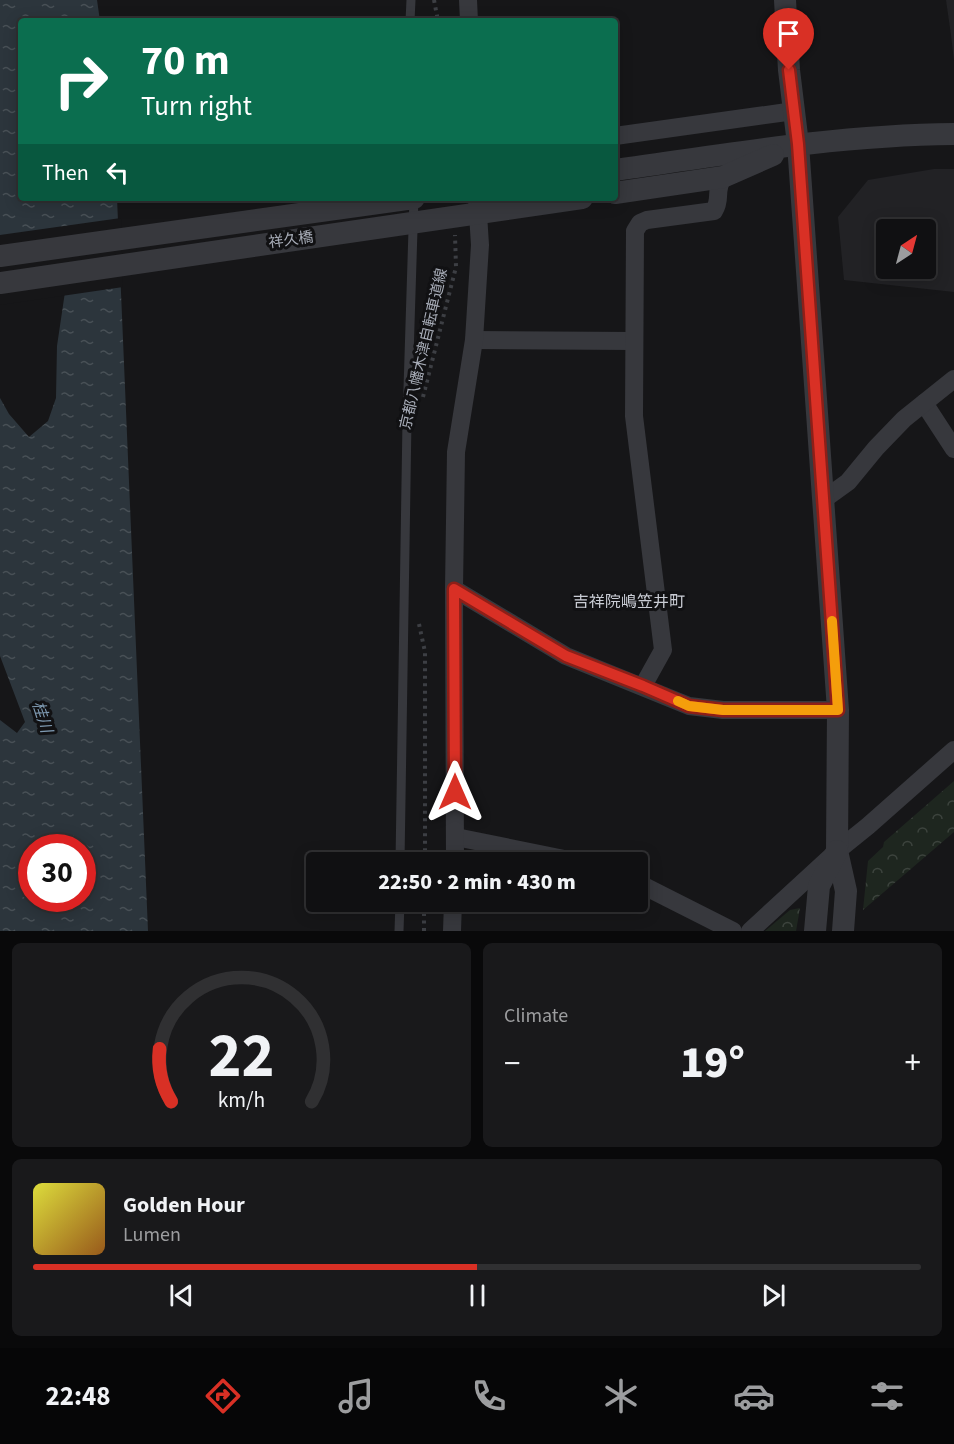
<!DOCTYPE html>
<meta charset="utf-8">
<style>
body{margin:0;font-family:"Source Sans 3","Noto Sans JP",sans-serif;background:#19191b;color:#f1f3f6;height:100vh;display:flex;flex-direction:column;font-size:22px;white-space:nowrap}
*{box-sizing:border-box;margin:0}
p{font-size:20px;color:#9c9d9f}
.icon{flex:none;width:33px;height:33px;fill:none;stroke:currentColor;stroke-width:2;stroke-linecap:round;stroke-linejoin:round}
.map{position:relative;height:931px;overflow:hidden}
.drawer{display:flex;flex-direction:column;gap:12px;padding:12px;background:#09090a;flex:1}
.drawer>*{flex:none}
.guide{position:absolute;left:18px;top:18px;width:600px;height:183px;border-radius:6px;box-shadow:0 3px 15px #0003,0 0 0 2px #303032;background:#0b6e4f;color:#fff;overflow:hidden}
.needle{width:39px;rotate:36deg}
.controls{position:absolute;left:876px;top:219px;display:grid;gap:12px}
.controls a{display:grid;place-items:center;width:60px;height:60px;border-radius:6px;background:#101012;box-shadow:0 3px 15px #0003,0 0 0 2px #303032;font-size:30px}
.speed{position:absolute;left:18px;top:834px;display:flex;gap:12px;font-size:30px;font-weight:700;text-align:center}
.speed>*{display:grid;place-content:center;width:78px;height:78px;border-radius:50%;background:#101012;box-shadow:0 3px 15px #0003,0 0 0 2px #303032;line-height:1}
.speed .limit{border:9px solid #d22;background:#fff;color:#111}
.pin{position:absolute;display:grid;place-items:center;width:51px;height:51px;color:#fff;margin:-62px -26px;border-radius:50% 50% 50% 0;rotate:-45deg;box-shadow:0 0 6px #0007}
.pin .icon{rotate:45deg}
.me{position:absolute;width:66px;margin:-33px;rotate:0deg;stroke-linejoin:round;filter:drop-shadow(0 0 4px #0008)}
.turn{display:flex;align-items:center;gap:21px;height:126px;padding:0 24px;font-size:27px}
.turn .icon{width:78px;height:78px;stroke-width:2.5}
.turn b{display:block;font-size:42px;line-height:51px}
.then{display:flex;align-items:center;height:57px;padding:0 24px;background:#0003;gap:12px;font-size:22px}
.big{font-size:45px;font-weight:800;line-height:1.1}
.drawer .card{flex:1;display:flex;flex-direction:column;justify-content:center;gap:9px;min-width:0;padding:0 21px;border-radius:9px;background:#19191b}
.drawer .dial{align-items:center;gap:0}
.dial svg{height:156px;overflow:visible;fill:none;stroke:#303032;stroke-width:7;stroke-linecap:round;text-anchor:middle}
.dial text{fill:#f1f3f6;stroke:none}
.song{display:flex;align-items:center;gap:18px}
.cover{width:72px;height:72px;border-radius:9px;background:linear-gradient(135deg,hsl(60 70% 55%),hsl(30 70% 35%))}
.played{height:6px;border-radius:3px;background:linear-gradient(90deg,#d93025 50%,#303032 50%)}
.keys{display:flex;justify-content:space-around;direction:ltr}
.heat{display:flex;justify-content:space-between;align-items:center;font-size:33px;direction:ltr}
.drawer .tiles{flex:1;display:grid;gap:12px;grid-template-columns:1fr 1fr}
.card:last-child{grid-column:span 2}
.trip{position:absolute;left:306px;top:852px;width:342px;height:60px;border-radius:6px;background:#101012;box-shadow:0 3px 15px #0003,0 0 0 2px #303032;font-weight:800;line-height:60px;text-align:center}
.tab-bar{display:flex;height:96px;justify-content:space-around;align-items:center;background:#060607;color:#9c9d9f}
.tab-bar .icon{width:42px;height:42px}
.tab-bar .active{color:#d93025}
.tab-bar b{font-size:27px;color:#f1f3f6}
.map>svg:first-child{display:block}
.built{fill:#222225;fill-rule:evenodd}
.forest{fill:url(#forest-crowns)}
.water{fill:url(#water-ripples);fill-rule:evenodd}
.pier{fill:#161618}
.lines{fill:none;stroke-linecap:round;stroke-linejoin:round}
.path{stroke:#3d3f44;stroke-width:4;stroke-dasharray:3 4.5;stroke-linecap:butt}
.service{stroke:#37383d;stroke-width:9}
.minor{stroke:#37383d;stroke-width:18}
.tertiary{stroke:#37383d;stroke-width:22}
.tertiary-bridge{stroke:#37383d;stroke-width:22}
.route-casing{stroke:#8d1f18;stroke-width:15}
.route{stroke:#d93025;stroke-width:10}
.slow{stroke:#f59e0b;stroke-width:10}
.labels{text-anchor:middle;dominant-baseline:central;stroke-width:6;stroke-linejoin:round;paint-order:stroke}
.street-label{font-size:15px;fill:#a8adb8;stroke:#111113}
.neighbourhood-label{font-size:16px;fill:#c9ccd4;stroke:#111113}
.water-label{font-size:16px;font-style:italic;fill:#7f9bb3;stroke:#111113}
</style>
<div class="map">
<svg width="954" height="931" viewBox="0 0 954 931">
<defs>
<pattern id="forest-crowns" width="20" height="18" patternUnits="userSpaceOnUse" patternTransform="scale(1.5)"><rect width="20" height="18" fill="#1e261f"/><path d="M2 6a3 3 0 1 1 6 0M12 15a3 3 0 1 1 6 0" fill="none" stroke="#3c433d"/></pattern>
<pattern id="water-ripples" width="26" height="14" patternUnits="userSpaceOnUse" patternTransform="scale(1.5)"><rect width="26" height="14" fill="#2c353c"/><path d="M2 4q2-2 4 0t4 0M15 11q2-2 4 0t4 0" fill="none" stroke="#485056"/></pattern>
</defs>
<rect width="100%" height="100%" fill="#161618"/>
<g class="built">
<polygon points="946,0 954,0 954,61 951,35"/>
<path d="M934,169h20v123l-110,-12 -6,-63 30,-37zM886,230h40v38h-40z"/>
</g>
<g class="forest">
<polygon points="954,781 954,832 863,910 868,861 883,847 884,842"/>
<polygon points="800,908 796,931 765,931 790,910"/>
</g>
<path class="water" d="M0,0h97l3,21h-79v177h96l31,733h-148v-211l17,13 8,-11 -25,-66v-258l9,16 20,23 19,-16 8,-23 1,-52 8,-54 -65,10zM32,848h50v50h-50z"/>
<polygon class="pier" points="121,218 123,287 0,305 0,235"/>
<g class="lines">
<g class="path">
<polyline points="434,0 438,21"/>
<polyline points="423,397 456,267 455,235"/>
<polyline points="419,624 425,652 425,862"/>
<polyline points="424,931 424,902"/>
</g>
<g class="service">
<polyline points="410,21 411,0"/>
<polyline points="400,862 407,420 414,198"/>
<polyline points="399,931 400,902"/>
</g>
<g class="minor">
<polyline points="468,0 469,21"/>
<polyline points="615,136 794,111"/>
<polyline points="474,340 634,341"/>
<polyline points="924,403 954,449"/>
<polyline points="823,500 848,482 876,448 904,419 954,379"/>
<polyline points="454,589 566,656 689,706 723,710 838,710"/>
<path d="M643,686l20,-36 -29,-234 1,-185 5,-8 7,-3 67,-9c8,-13 0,-19 9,-34"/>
<polyline points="456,837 579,862"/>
<polyline points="455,862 454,589 456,452 474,340 480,245 477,198"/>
<polyline points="638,883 733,931"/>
<polyline points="452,931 453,902"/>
<polyline points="750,931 837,851 868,826 954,750"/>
</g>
<g class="tertiary">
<polyline points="785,0 789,70 798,144 838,710 837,851 846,891 843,931"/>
<path d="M615,170c113,-16 225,-35 339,-36"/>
<polyline points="615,193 723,177 773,155"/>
<polyline points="0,256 414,198"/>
<polyline points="815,931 819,886 837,851"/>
</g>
<polyline class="tertiary-bridge" points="0,283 582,198"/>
</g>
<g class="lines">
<defs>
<polyline id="route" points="455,792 454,589 566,656 643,686 689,706 723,710 838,710 798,144 789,70"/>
</defs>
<use href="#route" class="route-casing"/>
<use href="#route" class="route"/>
<polyline class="slow" points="678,701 689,706 723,710 838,710 832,621"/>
</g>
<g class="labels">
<g class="street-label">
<text transform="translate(291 240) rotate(-8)">祥久橋</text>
<text transform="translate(424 349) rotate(-77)">京都八幡木津自転車道線</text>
</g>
<g class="neighbourhood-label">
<text x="629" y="602">吉祥院嶋笠井町</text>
</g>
<g class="water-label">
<text transform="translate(42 717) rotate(72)">桂川</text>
</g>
</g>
</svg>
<div class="controls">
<a><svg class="needle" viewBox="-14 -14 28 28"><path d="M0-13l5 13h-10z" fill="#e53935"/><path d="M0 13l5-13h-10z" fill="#9c9d9f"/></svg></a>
</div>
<div class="speed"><div class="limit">30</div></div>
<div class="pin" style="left:789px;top:70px;background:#d93025"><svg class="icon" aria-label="arrive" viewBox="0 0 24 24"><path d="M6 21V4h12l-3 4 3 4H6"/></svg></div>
<svg class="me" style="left:455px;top:792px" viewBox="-20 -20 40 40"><path d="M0-17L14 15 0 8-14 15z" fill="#d93025" stroke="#fff" stroke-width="4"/></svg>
<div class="trip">22:50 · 2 min · 430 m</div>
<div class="guide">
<div class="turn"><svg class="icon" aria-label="right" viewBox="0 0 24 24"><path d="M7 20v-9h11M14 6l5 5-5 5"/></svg><div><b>70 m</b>Turn right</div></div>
<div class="then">Then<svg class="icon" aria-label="left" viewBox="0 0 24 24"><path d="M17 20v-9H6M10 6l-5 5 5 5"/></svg></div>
</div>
</div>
<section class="drawer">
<div class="tiles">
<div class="card dial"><svg viewBox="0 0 100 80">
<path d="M14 69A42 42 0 1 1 86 69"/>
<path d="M14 69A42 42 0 0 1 8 42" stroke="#d93025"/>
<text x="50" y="56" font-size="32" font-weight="700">22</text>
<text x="50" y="72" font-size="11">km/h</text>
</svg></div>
<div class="card"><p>Climate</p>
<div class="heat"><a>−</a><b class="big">19°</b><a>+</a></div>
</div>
<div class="card">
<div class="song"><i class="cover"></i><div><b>Golden Hour</b><p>Lumen</p></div></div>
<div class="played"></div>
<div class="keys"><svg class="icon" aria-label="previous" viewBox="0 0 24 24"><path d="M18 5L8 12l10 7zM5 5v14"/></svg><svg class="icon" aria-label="pause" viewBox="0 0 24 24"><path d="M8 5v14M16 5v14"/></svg><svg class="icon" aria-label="next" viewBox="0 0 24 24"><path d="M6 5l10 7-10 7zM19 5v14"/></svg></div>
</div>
</div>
</section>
<nav class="tab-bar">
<b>22:48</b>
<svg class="icon active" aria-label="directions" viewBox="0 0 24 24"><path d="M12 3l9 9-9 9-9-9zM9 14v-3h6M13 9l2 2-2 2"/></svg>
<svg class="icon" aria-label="music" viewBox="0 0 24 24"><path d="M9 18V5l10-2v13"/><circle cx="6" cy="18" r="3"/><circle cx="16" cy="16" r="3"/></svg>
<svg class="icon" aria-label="phone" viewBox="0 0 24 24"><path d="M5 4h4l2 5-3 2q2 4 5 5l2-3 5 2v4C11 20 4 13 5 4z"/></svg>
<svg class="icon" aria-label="climate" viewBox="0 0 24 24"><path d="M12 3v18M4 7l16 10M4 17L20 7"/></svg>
<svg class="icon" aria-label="car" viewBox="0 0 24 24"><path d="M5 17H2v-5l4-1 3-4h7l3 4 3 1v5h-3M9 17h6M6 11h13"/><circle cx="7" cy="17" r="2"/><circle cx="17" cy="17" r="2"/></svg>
<svg class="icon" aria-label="filters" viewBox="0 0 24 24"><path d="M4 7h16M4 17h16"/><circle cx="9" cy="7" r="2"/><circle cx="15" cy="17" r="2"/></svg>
</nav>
